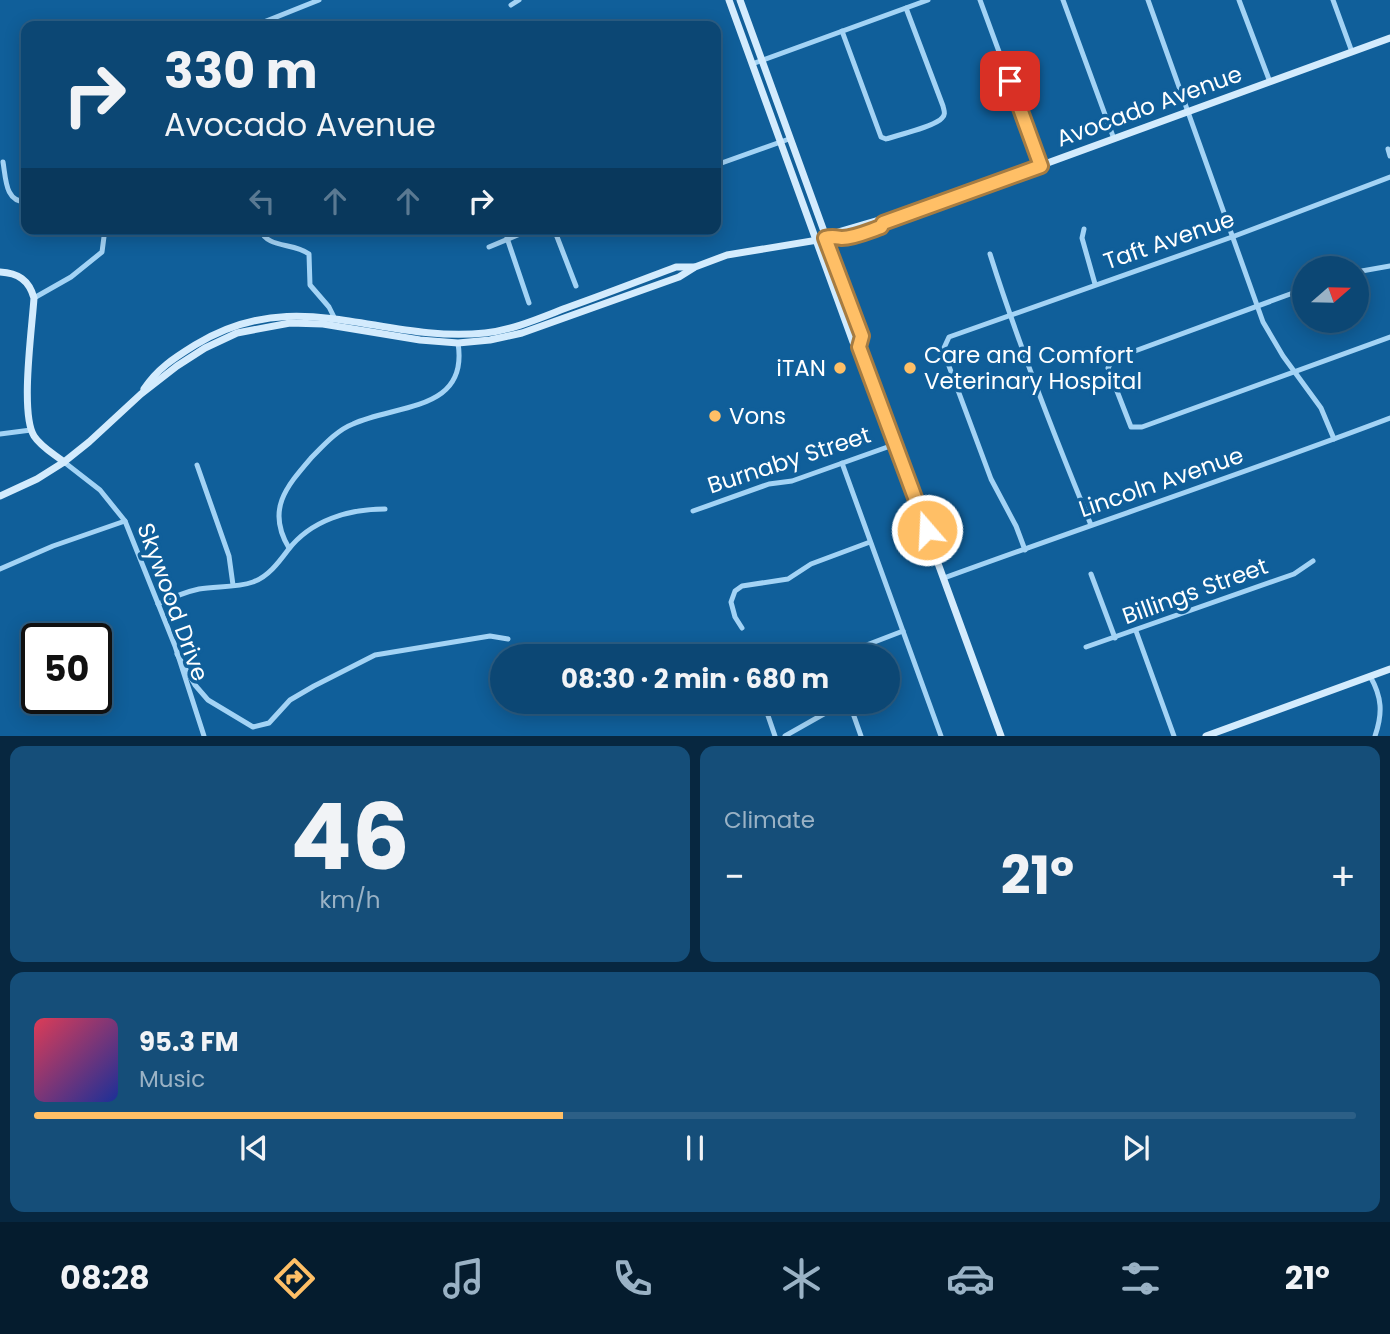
<!DOCTYPE html>
<meta charset="utf-8">
<style>
body{margin:0;font-family:Poppins,sans-serif;background:#154e79;color:#f1f3f6;height:100vh;display:flex;flex-direction:column;font-size:26px;white-space:nowrap}
*{box-sizing:border-box;margin:0}
p{font-size:23px;color:#9ab2c5}
.icon{flex:none;width:38px;height:38px;fill:none;stroke:currentColor;stroke-width:2;stroke-linecap:round;stroke-linejoin:round}
.map{position:relative;height:736px;overflow:hidden}
.panel{display:flex;flex-direction:column;gap:10px;padding:10px;background:#072740;flex:1}
.panel>*{flex:none}
.guide{position:absolute;left:21px;top:21px;width:700px;height:214px;border-radius:14px;box-shadow:0 4px 18px #0003,0 0 0 2px #2c5f86;background:#0c4774;color:#f1f3f6;overflow:hidden}
.needle{width:46px;rotate:70deg}
.controls{position:absolute;left:1292px;top:256px;display:grid;gap:14px}
.controls a{display:grid;place-items:center;width:77px;height:77px;border-radius:50%;background:#0c4774;box-shadow:0 4px 18px #0003,0 0 0 2px #2c5f86;font-size:35px}
.speed{position:absolute;left:21px;top:623px;display:flex;gap:14px;font-size:35px;font-weight:700;text-align:center}
.speed>*{display:grid;place-content:center;width:91px;height:91px;border-radius:50%;background:#0c4774;box-shadow:0 4px 18px #0003,0 0 0 2px #2c5f86;line-height:1}
.speed .limit{border:4px solid #111;border-radius:10px;background:#fff;color:#111}
.pin{position:absolute;display:grid;place-items:center;width:60px;height:60px;color:#fff;margin:-30px;border-radius:14px;box-shadow:0 4px 10px #0006}
.me{position:absolute;width:77px;margin:-38px;rotate:341deg;stroke-linejoin:round;filter:drop-shadow(0 0 5px #0008)}
.turn{display:flex;align-items:center;gap:24px;height:147px;padding:0 28px;font-size:32px}
.turn .icon{width:91px;height:91px;stroke-width:2.5}
.turn b{display:block;font-size:49px;line-height:60px}
.lanes{display:flex;align-items:center;height:66px;padding:0 28px;background:#0003;justify-content:center;gap:35px;direction:ltr}
.lanes .off{opacity:.35}
.big{font-size:52px;font-weight:700;line-height:1.1}
.panel .tile{flex:1;display:flex;flex-direction:column;justify-content:center;gap:10px;min-width:0;padding:0 24px;border-radius:14px;background:#154e79}
.panel .dial{align-items:center;gap:0}
.dial b{font-size:91px;line-height:1}
.song{display:flex;align-items:center;gap:21px}
.cover{width:84px;height:84px;border-radius:10px;background:linear-gradient(135deg,hsl(350 70% 55%),hsl(230 70% 35%))}
.played{height:7px;border-radius:4px;background:linear-gradient(90deg,#ffbf66 40%,#2c5f86 40%)}
.keys{display:flex;justify-content:space-around;direction:ltr}
.heat{display:flex;justify-content:space-between;align-items:center;font-size:38px;direction:ltr}
.panel .tiles{flex:1;display:grid;gap:10px;grid-template-columns:1fr 1fr}
.tile:last-child{grid-column:span 2}
.trip{position:absolute;left:490px;top:644px;width:410px;height:70px;border-radius:35px;background:#0c4774;box-shadow:0 4px 18px #0003,0 0 0 2px #2c5f86;font-weight:700;line-height:70px;text-align:center}
.tab-bar{display:flex;height:112px;justify-content:space-around;align-items:center;background:#051c2e;color:#9ab2c5}
.tab-bar .icon{width:49px;height:49px}
.tab-bar .active{color:#ffbf66}
.tab-bar b{font-size:32px;color:#f1f3f6}
.map>svg:first-child{display:block}
.lines{fill:none;stroke-linecap:round;stroke-linejoin:round}
.street{stroke:#a3d3f5;stroke-width:5}
.secondary{stroke:#d3ebfd;stroke-width:7}
.route-casing{stroke:#a67c42;stroke-width:18}
.route{stroke:#ffbf66;stroke-width:12}
.poi-dot{fill:#ffbf66;stroke:#105f9a;stroke-width:2.5}
.labels{text-anchor:middle;dominant-baseline:central;stroke-width:7;stroke-linejoin:round;paint-order:stroke}
.street-label{font-size:23px;fill:#fff;stroke:#105f9a}
.poi-label{font-size:23px;fill:#fff;stroke:#105f9a;text-anchor:start}
</style>
<div class="map">
<svg width="1390" height="736" viewBox="0 0 1390 736">
<rect width="100%" height="100%" fill="#105f9a"/>
<g class="lines">
<g class="street">
<polyline points="980,0 1041,166"/>
<polyline points="1063,0 1114,139"/>
<polyline points="1148,0 1263,322 1283,356 1321,408 1334,439"/>
<polyline points="1239,0 1270,82"/>
<polyline points="1333,0 1352,52"/>
<polyline points="511,5 519,0"/>
<polyline points="254,26 319,0"/>
<path d="M842,31l39,106 5,2c12,-4 50,-13 56,-21 4,-4 2,-7 1,-12l-37,-98"/>
<polyline points="752,64 928,0"/>
<polyline points="1388,149 1390,156"/>
<path d="M3,162c3,17 2,40 23,40"/>
<polyline points="716,165 789,139"/>
<path d="M260,229c7,20 33,13 49,25l1,31 19,22 5,10"/>
<polyline points="554,229 576,286"/>
<polyline points="1084,229 1082,238 1095,284"/>
<polyline points="507,238 529,303"/>
<polyline points="489,247 532,229"/>
<path d="M990,254c29,92 64,181 101,271"/>
<polyline points="1356,272 1390,266"/>
<polyline points="1304,289 1113,359 1108,368 1131,427 1142,427 1390,337"/>
<polyline points="34,298 71,277 102,252 105,229"/>
<polyline points="0,434 31,430"/>
<polyline points="64,462 100,490 125,521 175,646 204,736"/>
<polyline points="842,463 941,736"/>
<polyline points="197,465 229,556 233,585"/>
<polyline points="693,511 769,484 792,481 896,444"/>
<path d="M289,548c-23,-38 -3,-61 22,-90 12,-12 26,-28 42,-34 43,-20 116,-12 105,-81"/>
<polyline points="1025,550 1016,526 991,479 943,350 949,337 1232,237 1390,177"/>
<polyline points="0,569 53,546 125,521"/>
<polyline points="1091,574 1115,638"/>
<path d="M944,578c148,-54 298,-104 446,-160"/>
<path d="M158,604c13,-6 27,-12 41,-15 17,-3 37,-1 54,-7 15,-5 26,-20 35,-32 23,-30 61,-41 97,-41"/>
<polyline points="742,628 735,617 731,602 735,591 742,586 788,579 811,564 870,542"/>
<polyline points="1136,631 1174,736"/>
<polyline points="1086,647 1294,574 1313,561"/>
<polyline points="177,654 195,685 208,700 253,727 269,723 290,700 314,686 375,655 490,636 508,639"/>
<polyline points="838,656 903,631"/>
<path d="M1370,676c12,21 13,37 5,60"/>
<polyline points="849,702 861,736"/>
<polyline points="764,704 775,736"/>
<polyline points="785,736 845,702"/>
</g>
<g class="secondary">
<polyline points="729,0 853,342 859,347 1001,736"/>
<polyline points="740,0 862,336 859,347"/>
<polyline points="836,236 838,232 879,220 883,223"/>
<path d="M0,272c18,1 29,8 34,26 -2,31 -14,115 0,138 7,11 20,18 30,26"/>
<path d="M144,389c13,-20 30,-31 51,-44 103,-63 185,-1 290,-12 28,-3 55,-15 81,-25 37,-13 73,-27 110,-41h18"/>
<polyline points="0,496 37,479 64,462 89,442 141,394 177,366 205,348 237,333 290,323 323,324 420,340 458,343 490,340 522,333 679,277 695,267 727,255 866,232 881,227 883,223 1390,38"/>
<polyline points="1206,736 1390,669"/>
</g>
</g>
<g class="lines">
<defs>
<path id="route" d="M927,530l-68,-183 3,-11 -37,-98c7,-2 10,-1 17,0 12,0 27,-7 39,-11l2,-4 158,-57 -31,-85"/>
</defs>
<use href="#route" class="route-casing"/>
<use href="#route" class="route"/>
</g>
<g class="poi-dot">
<circle cx="840" cy="368" r="7"/>
<circle cx="910" cy="368" r="7"/>
<circle cx="715" cy="416" r="7"/>
</g>
<g class="labels">
<g class="street-label">
<text transform="translate(1149 106) rotate(-20)">Avocado Avenue</text>
<text transform="translate(1169 240) rotate(-19)">Taft Avenue</text>
<text transform="translate(789 460) rotate(-18)">Burnaby Street</text>
<text transform="translate(1161 482) rotate(-19)">Lincoln Avenue</text>
<text transform="translate(1195 591) rotate(-20)">Billings Street</text>
<text transform="translate(173 602) rotate(70)">Skywood Drive</text>
</g>
<g class="poi-label">
<text x="924" y="355">Care and Comfort<tspan x="924" dy="26">Veterinary Hospital</tspan></text>
<text x="826" y="368" text-anchor="end">iTAN</text>
<text x="729" y="416">Vons</text>
</g>
</g>
</svg>
<div class="controls">
<a><svg class="needle" viewBox="-14 -14 28 28"><path d="M0-13l5 13h-10z" fill="#e53935"/><path d="M0 13l5-13h-10z" fill="#9ab2c5"/></svg></a>
</div>
<div class="speed"><div class="limit">50</div></div>
<div class="pin" style="left:1010px;top:81px;background:#d93025"><svg class="icon" aria-label="arrive" viewBox="0 0 24 24"><path d="M6 21V4h12l-3 4 3 4H6"/></svg></div>
<svg class="me" style="left:927px;top:530px" viewBox="-20 -20 40 40"><circle r="17" fill="#ffbf66" stroke="#fff" stroke-width="3"/><path d="M0-11L8 9 0 5-8 9z" fill="#fff"/></svg>
<div class="trip">08:30 · 2 min · 680 m</div>
<div class="guide">
<div class="turn"><svg class="icon" aria-label="right" viewBox="0 0 24 24"><path d="M7 20v-9h11M14 6l5 5-5 5"/></svg><div><b>330 m</b>Avocado Avenue</div></div>
<div class="lanes"><svg class="icon off" aria-label="left" viewBox="0 0 24 24"><path d="M17 20v-9H6M10 6l-5 5 5 5"/></svg><svg class="icon off" aria-label="ahead" viewBox="0 0 24 24"><path d="M12 20V5M6 11l6-6 6 6"/></svg><svg class="icon off" aria-label="ahead" viewBox="0 0 24 24"><path d="M12 20V5M6 11l6-6 6 6"/></svg><svg class="icon" aria-label="right" viewBox="0 0 24 24"><path d="M7 20v-9h11M14 6l5 5-5 5"/></svg></div>
</div>
</div>
<section class="panel">
<div class="tiles">
<div class="tile dial"><b>46</b><p>km/h</p></div>
<div class="tile"><p>Climate</p>
<div class="heat"><a>−</a><b class="big">21°</b><a>+</a></div>
</div>
<div class="tile">
<div class="song"><i class="cover"></i><div><b>95.3 FM</b><p>Music</p></div></div>
<div class="played"></div>
<div class="keys"><svg class="icon" aria-label="previous" viewBox="0 0 24 24"><path d="M18 5L8 12l10 7zM5 5v14"/></svg><svg class="icon" aria-label="pause" viewBox="0 0 24 24"><path d="M8 5v14M16 5v14"/></svg><svg class="icon" aria-label="next" viewBox="0 0 24 24"><path d="M6 5l10 7-10 7zM19 5v14"/></svg></div>
</div>
</div>
</section>
<nav class="tab-bar">
<b>08:28</b>
<svg class="icon active" aria-label="directions" viewBox="0 0 24 24"><path d="M12 3l9 9-9 9-9-9zM9 14v-3h6M13 9l2 2-2 2"/></svg>
<svg class="icon" aria-label="music" viewBox="0 0 24 24"><path d="M9 18V5l10-2v13"/><circle cx="6" cy="18" r="3"/><circle cx="16" cy="16" r="3"/></svg>
<svg class="icon" aria-label="phone" viewBox="0 0 24 24"><path d="M5 4h4l2 5-3 2q2 4 5 5l2-3 5 2v4C11 20 4 13 5 4z"/></svg>
<svg class="icon" aria-label="climate" viewBox="0 0 24 24"><path d="M12 3v18M4 7l16 10M4 17L20 7"/></svg>
<svg class="icon" aria-label="car" viewBox="0 0 24 24"><path d="M5 17H2v-5l4-1 3-4h7l3 4 3 1v5h-3M9 17h6M6 11h13"/><circle cx="7" cy="17" r="2"/><circle cx="17" cy="17" r="2"/></svg>
<svg class="icon" aria-label="filters" viewBox="0 0 24 24"><path d="M4 7h16M4 17h16"/><circle cx="9" cy="7" r="2"/><circle cx="15" cy="17" r="2"/></svg>
<b>21°</b>
</nav>
